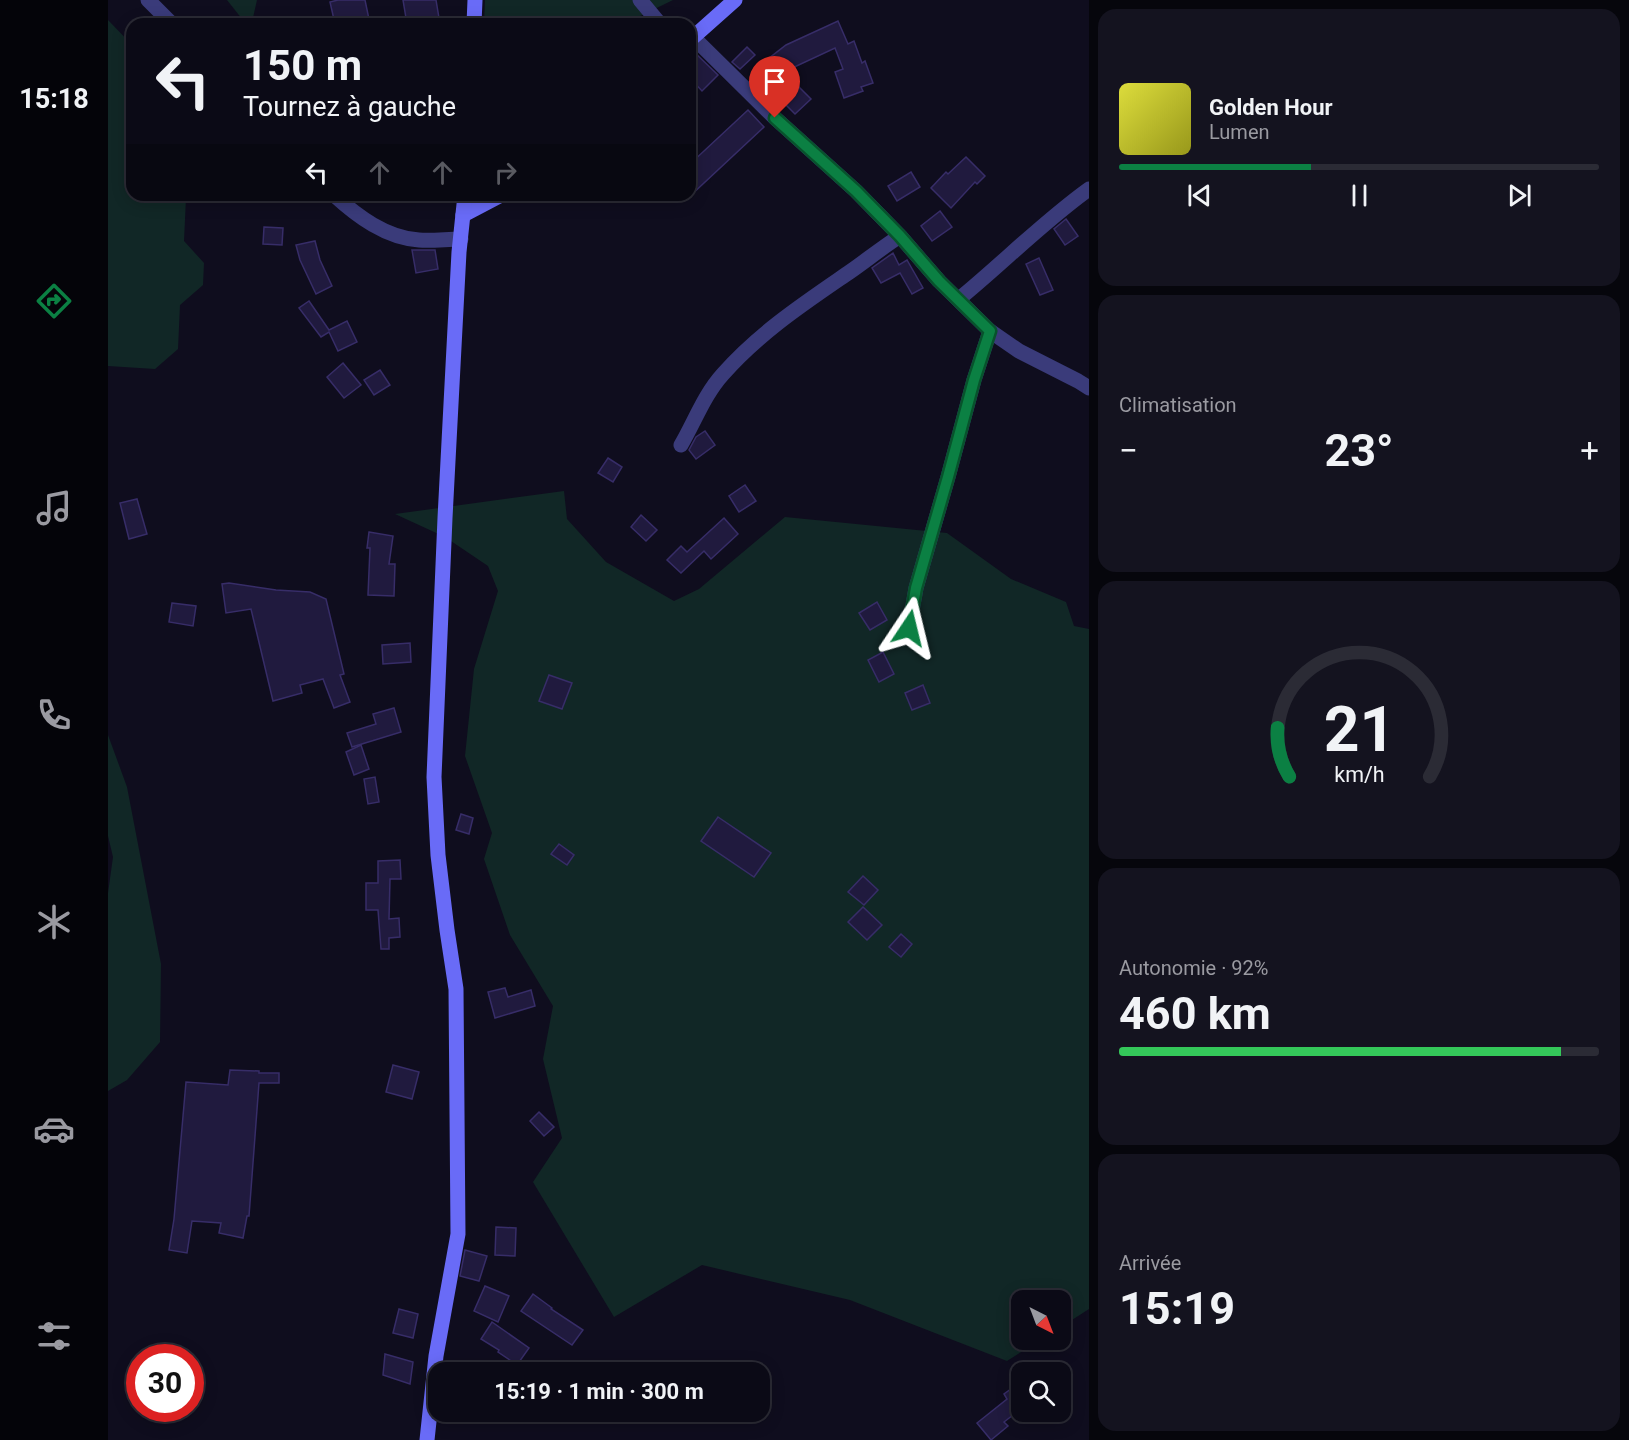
<!DOCTYPE html>
<html lang="fr">
<meta charset="utf-8">
<style>
body{margin:0;font-family:Roboto,sans-serif;background:#14131f;color:#f1f3f6;height:100vh;display:flex;flex-direction:column;font-size:22px;white-space:nowrap}
*{box-sizing:border-box;margin:0}
p{font-size:20px;color:#9a9aa1}
.icon{flex:none;width:33px;height:33px;fill:none;stroke:currentColor;stroke-width:2;stroke-linecap:round;stroke-linejoin:round}
.map{position:relative;flex:1;overflow:hidden}
.panel{display:flex;flex-direction:column;gap:9px;padding:9px;background:#06060c;width:540px}
.panel>*{flex:none}
.top-card{position:absolute;left:18px;top:18px;width:570px;height:183px;border-radius:18px;box-shadow:0 3px 15px #0003,0 0 0 2px #2b2b35;background:#0b0a16;color:#f1f3f6;overflow:hidden}
.needle{width:39px;rotate:138deg}
.controls{position:absolute;left:903px;top:1290px;display:grid;gap:12px}
.controls a{display:grid;place-items:center;width:60px;height:60px;border-radius:12px;background:#0b0a16;box-shadow:0 3px 15px #0003,0 0 0 2px #2b2b35;font-size:30px}
.speed{position:absolute;left:18px;top:1344px;display:flex;gap:12px;font-size:30px;font-weight:700;text-align:center}
.speed>*{display:grid;place-content:center;width:78px;height:78px;border-radius:50%;background:#0b0a16;box-shadow:0 3px 15px #0003,0 0 0 2px #2b2b35;line-height:1}
.speed .limit{border:9px solid #d22;background:#fff;color:#111}
.pin{position:absolute;display:grid;place-items:center;width:51px;height:51px;color:#fff;margin:-62px -26px;border-radius:50% 50% 50% 0;rotate:-45deg;box-shadow:0 0 6px #0007}
.pin .icon{rotate:45deg}
.me{position:absolute;width:66px;margin:-33px;rotate:10deg;stroke-linejoin:round;filter:drop-shadow(0 0 4px #0008)}
.turn{display:flex;align-items:center;gap:21px;height:126px;padding:0 18px;font-size:27px}
.turn .icon{width:78px;height:78px;stroke-width:2.5}
.turn b{display:block;font-size:42px;line-height:51px}
.lanes{display:flex;align-items:center;height:57px;padding:0 18px;background:#0003;justify-content:center;gap:30px;direction:ltr}
.lanes .off{opacity:.35}
.big{font-size:45px;font-weight:700;line-height:1.1}
.panel .tile{flex:1;display:flex;flex-direction:column;justify-content:center;gap:9px;min-width:0;padding:0 21px;border-radius:18px;background:#14131f}
.panel .dial{align-items:center;gap:0}
.dial svg{height:156px;overflow:visible;fill:none;stroke:#2b2b35;stroke-width:7;stroke-linecap:round;text-anchor:middle}
.dial text{fill:#f1f3f6;stroke:none}
.song{display:flex;align-items:center;gap:18px}
.cover{width:72px;height:72px;border-radius:9px;background:linear-gradient(135deg,hsl(60 70% 55%),hsl(60 70% 35%))}
.played{height:6px;border-radius:3px;background:linear-gradient(90deg,#0b8043 40%,#2b2b35 40%)}
.keys{display:flex;justify-content:space-around;direction:ltr}
.heat{display:flex;justify-content:space-between;align-items:center;font-size:33px;direction:ltr}
.charge{height:9px;border-radius:4px;background:linear-gradient(90deg,#34c759 92%,#2b2b35 0)}
.trip{position:absolute;left:320px;top:1362px;width:342px;height:60px;border-radius:18px;background:#0b0a16;box-shadow:0 3px 15px #0003,0 0 0 2px #2b2b35;font-weight:700;line-height:60px;text-align:center}
main{display:flex;flex:1;min-height:0}
.tabs{display:flex;flex-direction:column;width:108px;justify-content:space-around;align-items:center;background:#040409;color:#9a9aa1}
.tabs .icon{width:42px;height:42px}
.tabs .active{color:#0b8043}
.tabs b{font-size:27px;color:#f1f3f6}
.map>svg:first-child{display:block}
.green{fill:#112726}
.building{fill:#201a3e;stroke:#372d68;stroke-width:1.5}
.lines{fill:none;stroke-linecap:round;stroke-linejoin:round}
.street{stroke:#3a3b7a;stroke-width:15}
.secondary{stroke:#696bf7;stroke-width:15}
.route-casing{stroke:#07532c;stroke-width:15}
.route{stroke:#0b8043;stroke-width:10}
</style>
<main>
<nav class="tabs">
<b>15:18</b>
<svg class="icon active" aria-label="directions" viewBox="0 0 24 24"><path d="M12 3l9 9-9 9-9-9zM9 14v-3h6M13 9l2 2-2 2"/></svg>
<svg class="icon" aria-label="music" viewBox="0 0 24 24"><path d="M9 18V5l10-2v13"/><circle cx="6" cy="18" r="3"/><circle cx="16" cy="16" r="3"/></svg>
<svg class="icon" aria-label="phone" viewBox="0 0 24 24"><path d="M5 4h4l2 5-3 2q2 4 5 5l2-3 5 2v4C11 20 4 13 5 4z"/></svg>
<svg class="icon" aria-label="climate" viewBox="0 0 24 24"><path d="M12 3v18M4 7l16 10M4 17L20 7"/></svg>
<svg class="icon" aria-label="car" viewBox="0 0 24 24"><path d="M5 17H2v-5l4-1 3-4h7l3 4 3 1v5h-3M9 17h6M6 11h13"/><circle cx="7" cy="17" r="2"/><circle cx="17" cy="17" r="2"/></svg>
<svg class="icon" aria-label="filters" viewBox="0 0 24 24"><path d="M4 7h16M4 17h16"/><circle cx="9" cy="7" r="2"/><circle cx="15" cy="17" r="2"/></svg>
</nav>
<div class="map">
<svg width="981" height="1440" viewBox="0 0 981 1440">
<rect width="100%" height="100%" fill="#0f0d1e"/>
<g class="green">
<polygon points="119,0 149,0 144,22 142,24 138,24"/>
<polygon points="377,0 565,0 516,24 376,24"/>
<polygon points="0,20 24,45 24,195 76,195 78,198 76,241 96,263 95,285 72,305 70,349 47,369 0,366"/>
<polygon points="456,491 459,519 498,562 566,601 591,589 677,517 839,533 903,579 958,602 966,626 981,629 981,1309 953,1327 952,1300 914,1300 914,1340 932,1340 899,1361 742,1300 594,1265 506,1317 425,1182 454,1138 435,1059 445,1006 402,935 376,859 384,833 357,756 366,669 390,591 380,566 337,537 287,514"/>
<polygon points="0,735 19,787 53,964 52,1042 19,1080 0,1091 0,893 5,857 0,836"/>
</g>
<g class="building">
<polygon points="230,0 257,0 262,24 227,24 222,2"/>
<polygon points="295,0 328,0 332,24 299,24"/>
<polygon points="730,21 740,44 746,41 754,63 757,61 765,83 753,87 755,91 736,98 727,72 735,69 727,48 682,69 687,74 682,78 703,99 687,114 668,95 662,100 651,88 670,72 660,59 678,45"/>
<polygon points="639,47 647,55 632,69 624,62"/>
<polygon points="582,50 584,50 610,75 594,91 582,78"/>
<polygon points="640,110 656,127 582,196 582,164"/>
<polygon points="858,157 877,176 869,184 867,182 843,208 823,188 838,172 840,174"/>
<polygon points="803,172 812,187 789,201 780,186"/>
<polygon points="832,211 844,227 824,241 813,226"/>
<polygon points="958,219 970,236 957,245 946,229"/>
<polygon points="156,227 175,228 174,245 155,244"/>
<polygon points="207,241 212,260 224,286 208,294 192,260 188,245"/>
<polygon points="304,250 327,250 330,269 308,273"/>
<polygon points="785,253 791,265 799,260 815,288 804,294 792,273 773,283 764,268"/>
<polygon points="931,258 945,290 932,295 918,264"/>
<polygon points="201,301 221,330 239,321 249,342 230,351 221,332 213,337 191,308"/>
<polygon points="235,363 253,385 236,398 219,377"/>
<polygon points="272,370 282,385 266,395 256,380"/>
<polygon points="597,431 607,445 588,459 581,450 588,437"/>
<polygon points="500,458 514,467 505,482 490,473"/>
<polygon points="637,485 648,501 631,512 621,496"/>
<polygon points="29,499 39,534 21,539 12,503"/>
<polygon points="533,515 549,530 538,541 523,527"/>
<polygon points="616,518 630,534 603,559 596,551 573,573 559,560 573,546 579,552"/>
<polygon points="261,532 285,536 281,564 287,564 286,596 260,595 262,548 259,548"/>
<polygon points="121,583 168,590 202,592 218,599 236,674 232,675 242,702 226,708 215,679 192,685 194,693 165,701 143,609 118,613 114,584"/>
<polygon points="769,602 779,620 762,630 751,613"/>
<polygon points="64,603 88,606 85,626 61,622"/>
<polygon points="302,643 303,662 275,664 274,645"/>
<polygon points="775,652 786,674 771,682 760,660"/>
<polygon points="441,675 464,683 454,709 431,701"/>
<polygon points="815,685 822,703 804,710 797,693"/>
<polygon points="286,708 293,732 244,747 239,733 268,724 265,714"/>
<polygon points="253,745 261,769 246,775 238,752"/>
<polygon points="267,777 271,802 260,804 256,779"/>
<polygon points="353,814 365,818 361,834 348,830"/>
<polygon points="610,817 663,853 646,877 593,841"/>
<polygon points="451,844 466,855 459,865 443,854"/>
<polygon points="292,860 293,879 282,879 281,919 291,918 292,937 281,938 281,949 273,949 270,910 258,910 258,883 270,883 270,861"/>
<polygon points="755,876 770,890 756,905 740,892"/>
<polygon points="755,907 774,925 759,940 740,922"/>
<polygon points="793,934 804,944 793,957 781,947"/>
<polygon points="397,988 400,997 423,990 427,1006 387,1018 380,992"/>
<polygon points="285,1065 311,1072 304,1099 278,1092"/>
<polygon points="122,1070 151,1071 151,1073 171,1073 171,1083 151,1083 141,1216 139,1216 135,1238 111,1233 113,1223 84,1221 79,1253 61,1250 66,1219 78,1082 120,1085"/>
<polygon points="431,1112 446,1127 436,1136 422,1121"/>
<polygon points="388,1227 408,1228 407,1256 387,1255"/>
<polygon points="357,1250 379,1256 371,1281 352,1276"/>
<polygon points="377,1286 401,1296 390,1322 366,1311"/>
<polygon points="425,1294 444,1308 443,1309 475,1330 464,1345 413,1311"/>
<polygon points="291,1309 310,1314 305,1338 285,1333"/>
<polygon points="384,1322 421,1348 409,1365 390,1352 391,1350 373,1339"/>
<polygon points="277,1354 305,1362 302,1384 275,1375"/>
<polygon points="914,1381 914,1408 896,1422 900,1426 883,1440 869,1423 899,1399 896,1394"/>
</g>
<g class="lines">
<g class="street">
<polyline points="40,0 64,24"/>
<polyline points="532,0 552,24"/>
<polyline points="585,37 667,118 748,191 792,236 831,281 882,331 911,351 970,381 981,388"/>
<path d="M226,195c23,21 52,43 85,45 14,1 28,-1 42,-1"/>
<path d="M851,299c44,-36 84,-77 130,-110"/>
<path d="M573,445c14,-24 23,-50 42,-71 37,-42 83,-72 128,-103 17,-12 32,-24 49,-35"/>
<polyline points="801,628 808,588 840,477 866,380 882,331"/>
</g>
<g class="secondary">
<polyline points="366,24 367,0"/>
<polyline points="582,40 627,0"/>
<polyline points="355,215 393,195"/>
<polyline points="319,1440 328,1356 350,1234 348,989 339,930 330,855 326,777 337,518 351,252 357,195"/>
</g>
</g>
<g class="lines">
<defs>
<polyline id="route" points="667,118 748,191 792,236 831,281 882,331 866,380 840,477 808,588 801,628"/>
</defs>
<use href="#route" class="route-casing"/>
<use href="#route" class="route"/>
</g>
</svg>
<div class="controls">
<a><svg class="needle" viewBox="-14 -14 28 28"><path d="M0-13l5 13h-10z" fill="#e53935"/><path d="M0 13l5-13h-10z" fill="#9a9aa1"/></svg></a>
<a><svg class="icon" aria-label="search" viewBox="0 0 24 24"><circle cx="10" cy="10" r="6"/><path d="M15 15l6 6"/></svg></a>
</div>
<div class="speed"><div class="limit">30</div></div>
<div class="pin" style="left:667px;top:118px;background:#d93025"><svg class="icon" aria-label="arrive" viewBox="0 0 24 24"><path d="M6 21V4h12l-3 4 3 4H6"/></svg></div>
<svg class="me" style="left:801px;top:628px" viewBox="-20 -20 40 40"><path d="M0-17L14 15 0 8-14 15z" fill="#0b8043" stroke="#fff" stroke-width="4"/></svg>
<div class="trip">15:19 · 1 min · 300 m</div>
<div class="top-card">
<div class="turn"><svg class="icon" aria-label="left" viewBox="0 0 24 24"><path d="M17 20v-9H6M10 6l-5 5 5 5"/></svg><div><b>150 m</b>Tournez à gauche</div></div>
<div class="lanes"><svg class="icon" aria-label="left" viewBox="0 0 24 24"><path d="M17 20v-9H6M10 6l-5 5 5 5"/></svg><svg class="icon off" aria-label="ahead" viewBox="0 0 24 24"><path d="M12 20V5M6 11l6-6 6 6"/></svg><svg class="icon off" aria-label="ahead" viewBox="0 0 24 24"><path d="M12 20V5M6 11l6-6 6 6"/></svg><svg class="icon off" aria-label="right" viewBox="0 0 24 24"><path d="M7 20v-9h11M14 6l5 5-5 5"/></svg></div>
</div>
</div>
<section class="panel">
<div class="tile">
<div class="song"><i class="cover"></i><div><b>Golden Hour</b><p>Lumen</p></div></div>
<div class="played"></div>
<div class="keys"><svg class="icon" aria-label="previous" viewBox="0 0 24 24"><path d="M18 5L8 12l10 7zM5 5v14"/></svg><svg class="icon" aria-label="pause" viewBox="0 0 24 24"><path d="M8 5v14M16 5v14"/></svg><svg class="icon" aria-label="next" viewBox="0 0 24 24"><path d="M6 5l10 7-10 7zM19 5v14"/></svg></div>
</div>
<div class="tile"><p>Climatisation</p>
<div class="heat"><a>−</a><b class="big">23°</b><a>+</a></div>
</div>
<div class="tile dial"><svg viewBox="0 0 100 80">
<path d="M14 69A42 42 0 1 1 86 69"/>
<path d="M14 69A42 42 0 0 1 8 44" stroke="#0b8043"/>
<text x="50" y="56" font-size="32" font-weight="700">21</text>
<text x="50" y="72" font-size="11">km/h</text>
</svg></div>
<div class="tile"><p>Autonomie · 92%</p><b class="big">460 km</b><div class="charge"></div></div>
<div class="tile"><p>Arrivée</p><b class="big">15:19</b></div>
</section>
</main>
